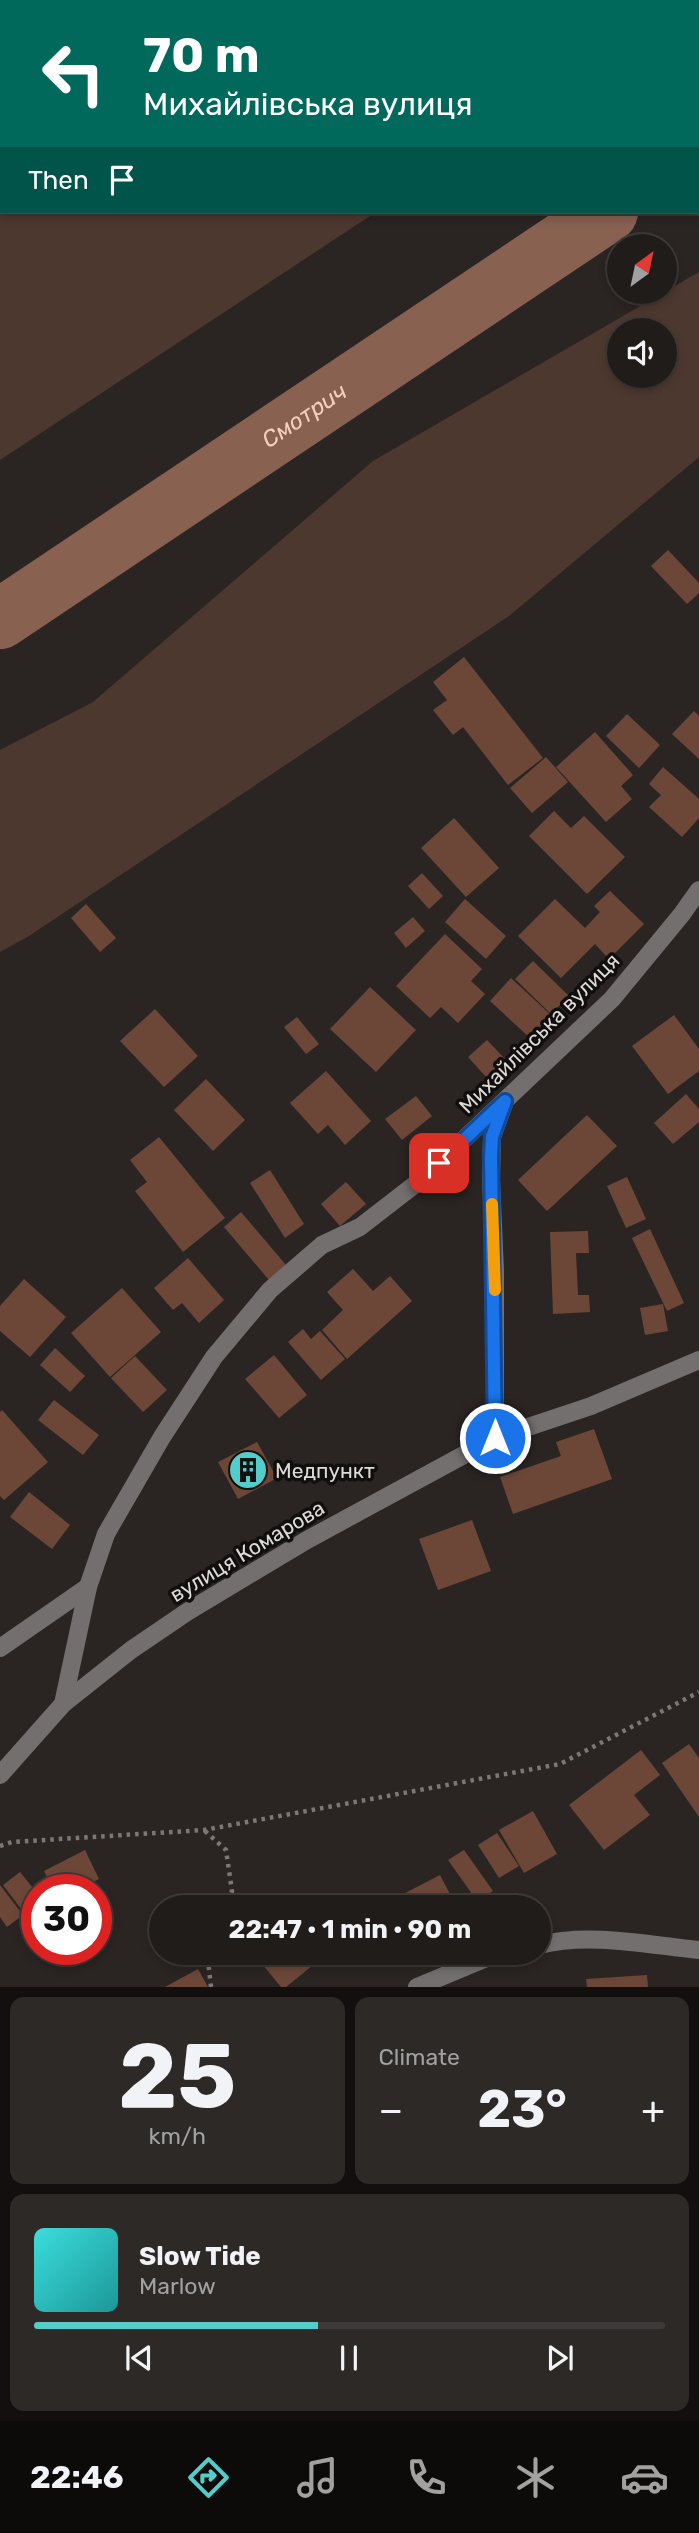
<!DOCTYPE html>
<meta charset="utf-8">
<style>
body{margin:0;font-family:Rubik,sans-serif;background:#2d2927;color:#f1f3f6;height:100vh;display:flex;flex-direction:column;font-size:26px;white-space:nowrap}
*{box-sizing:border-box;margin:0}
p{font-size:23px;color:#a2a1a2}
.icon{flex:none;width:38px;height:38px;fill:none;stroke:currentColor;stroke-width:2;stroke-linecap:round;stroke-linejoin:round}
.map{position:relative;height:1987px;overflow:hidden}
.details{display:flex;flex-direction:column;gap:10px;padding:10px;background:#120f0e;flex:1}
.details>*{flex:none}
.top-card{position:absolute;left:0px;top:0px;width:700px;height:214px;box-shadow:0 4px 10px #0003,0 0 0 2px #3d3a39;background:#00695c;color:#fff;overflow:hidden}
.needle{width:46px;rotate:33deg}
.buttons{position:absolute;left:607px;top:234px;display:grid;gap:14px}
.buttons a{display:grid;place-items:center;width:70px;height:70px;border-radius:50%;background:#201c1a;box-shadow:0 4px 10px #0003,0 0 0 2px #3d3a39;font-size:35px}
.speed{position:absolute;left:21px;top:1874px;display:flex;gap:14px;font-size:35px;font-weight:700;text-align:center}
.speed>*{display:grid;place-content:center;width:91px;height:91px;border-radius:50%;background:#201c1a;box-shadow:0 4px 10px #0003,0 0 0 2px #3d3a39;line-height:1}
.speed .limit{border:10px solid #d22;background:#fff;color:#111}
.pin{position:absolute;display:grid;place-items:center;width:60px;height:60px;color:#fff;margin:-30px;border-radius:14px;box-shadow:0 4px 10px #0006}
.me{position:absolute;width:77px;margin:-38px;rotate:0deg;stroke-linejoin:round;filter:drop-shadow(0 0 5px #0008)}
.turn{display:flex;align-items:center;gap:24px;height:147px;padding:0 28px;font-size:32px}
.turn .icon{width:91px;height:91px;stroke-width:2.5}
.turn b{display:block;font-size:49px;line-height:60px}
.then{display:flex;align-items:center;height:66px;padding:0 28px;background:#0003;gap:14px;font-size:26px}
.big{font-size:52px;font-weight:700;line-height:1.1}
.details .card{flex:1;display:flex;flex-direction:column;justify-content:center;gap:10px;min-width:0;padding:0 24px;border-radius:14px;background:#2d2927}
.details .dial{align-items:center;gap:0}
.dial b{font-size:91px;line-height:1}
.song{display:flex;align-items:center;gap:21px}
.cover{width:84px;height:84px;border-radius:10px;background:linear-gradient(135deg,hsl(180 70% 55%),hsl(180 70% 35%))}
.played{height:7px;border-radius:4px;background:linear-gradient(90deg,#53cdca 45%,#3d3a39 45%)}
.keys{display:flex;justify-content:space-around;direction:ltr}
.heat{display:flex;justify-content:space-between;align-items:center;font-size:38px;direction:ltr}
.details .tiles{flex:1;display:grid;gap:10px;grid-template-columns:1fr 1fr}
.card:last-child{grid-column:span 2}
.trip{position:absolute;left:149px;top:1895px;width:402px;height:70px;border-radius:35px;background:#201c1a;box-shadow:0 4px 10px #0003,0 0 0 2px #3d3a39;font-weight:700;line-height:70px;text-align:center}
.dock{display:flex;height:112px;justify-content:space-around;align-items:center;background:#0d0b0a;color:#a2a1a2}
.dock .icon{width:49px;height:49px}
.dock .current{color:#53cdca}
.dock b{font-size:32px;color:#f1f3f6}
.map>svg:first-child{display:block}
.green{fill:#4d382f;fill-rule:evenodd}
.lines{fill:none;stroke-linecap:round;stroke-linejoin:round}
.river{stroke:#886151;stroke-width:60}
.building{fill:#6c4738}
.path{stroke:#7c7876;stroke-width:4.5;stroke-dasharray:3.5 5;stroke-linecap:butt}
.minor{stroke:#726f6e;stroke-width:18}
.route-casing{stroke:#114b97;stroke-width:18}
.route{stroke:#1a73e8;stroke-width:12}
.slow{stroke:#f59e0b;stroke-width:12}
.labels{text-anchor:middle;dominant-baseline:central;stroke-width:7;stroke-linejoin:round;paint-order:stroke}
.street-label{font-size:21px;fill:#dedad8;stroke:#110f0e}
.poi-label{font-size:21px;fill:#dedad8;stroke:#110f0e;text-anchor:start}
.water-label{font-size:23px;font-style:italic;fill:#f7cebe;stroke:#110f0e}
</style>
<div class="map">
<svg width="699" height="1987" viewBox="0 0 699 1987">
<rect width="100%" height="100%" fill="#2a2523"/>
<g class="green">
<polygon points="0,0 622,0 2,2 2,212 376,212 0,460"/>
<path d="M699,272v185l-190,159 -480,320 -29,16v-202l93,-48 280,-241zM620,331h45v45h-45z"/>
</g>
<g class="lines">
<g class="river">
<polyline points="698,151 699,151"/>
<path id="s1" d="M0,619l608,-407"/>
</g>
</g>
<g class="building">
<polygon points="668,550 699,583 699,593 687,604 651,566"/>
<polygon points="464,657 543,758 508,785 463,727 453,735 433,710 447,700 433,682"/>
<polygon points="694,711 699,716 699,759 672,734"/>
<polygon points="627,714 660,745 639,768 606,736"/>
<polygon points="595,732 633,775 621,786 632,799 606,822 556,767"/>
<polygon points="546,757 568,782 532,813 510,788"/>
<polygon points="663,767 699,799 699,818 682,837 649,807 661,795 649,784"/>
<polygon points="554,811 571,828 584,816 625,857 587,894 529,836"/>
<polygon points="454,818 499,868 466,897 421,848"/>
<polygon points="422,873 443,896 429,909 408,886"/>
<polygon points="610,891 644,924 609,959 595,944 561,978 518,936 555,899 585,928 600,912 594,906"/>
<polygon points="465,899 506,936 486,959 445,922"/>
<polygon points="86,904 116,938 100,952 71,918"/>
<polygon points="413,917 425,931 406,948 394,933"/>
<polygon points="445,934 482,969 471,981 485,994 458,1023 441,1007 430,1018 396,986"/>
<polygon points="533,961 569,996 551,1014 515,979"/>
<polygon points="511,978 551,1015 530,1038 490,1001"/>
<polygon points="370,987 416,1030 376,1072 330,1029"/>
<polygon points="155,1009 198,1056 164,1087 120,1041"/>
<polygon points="674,1015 699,1049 699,1071 668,1094 632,1046"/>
<polygon points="297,1017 319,1044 306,1054 284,1027"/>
<polygon points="487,1040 506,1060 487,1078 468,1057"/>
<polygon points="326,1071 371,1121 345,1145 328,1125 318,1134 290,1103"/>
<polygon points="206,1079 245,1120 213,1151 174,1110"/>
<polygon points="686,1094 699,1109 699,1122 673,1144 654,1123"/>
<polygon points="416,1096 432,1116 402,1140 385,1119"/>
<polygon points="587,1115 617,1146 547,1211 518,1180"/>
<polygon points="159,1137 225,1218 183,1252 135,1191 147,1182 130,1160"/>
<polygon points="270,1170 304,1224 285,1238 250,1183"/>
<polygon points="627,1177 646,1219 626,1228 607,1186"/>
<polygon points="346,1182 366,1204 340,1226 321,1204"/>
<polygon points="241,1212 286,1265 269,1280 224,1227"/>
<polygon points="650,1229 684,1303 667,1311 632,1238"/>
<polygon points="588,1231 589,1253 576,1253 578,1295 589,1295 590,1312 553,1314 550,1232"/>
<polygon points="188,1258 224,1300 199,1323 182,1303 173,1310 154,1288"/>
<polygon points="353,1269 373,1291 390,1276 412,1301 347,1359 322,1330 343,1310 327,1292"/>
<polygon points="24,1279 66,1317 30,1357 0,1331 0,1306"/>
<polygon points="122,1288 161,1332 110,1377 71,1333"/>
<polygon points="663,1304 668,1331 645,1335 640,1308"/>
<polygon points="303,1329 311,1339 320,1331 345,1359 321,1380 288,1342"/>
<polygon points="55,1348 85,1376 70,1392 40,1365"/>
<polygon points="274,1355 307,1395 279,1418 245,1379"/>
<polygon points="135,1356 167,1390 143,1412 111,1378"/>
<polygon points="54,1400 99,1435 83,1455 38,1420"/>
<polygon points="2,1410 48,1462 4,1500 0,1496 0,1412"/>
<polygon points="594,1429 612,1479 513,1514 500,1477 561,1456 556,1442"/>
<polygon points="257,1442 277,1478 238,1499 218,1462"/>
<polygon points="29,1492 70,1525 52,1549 10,1517"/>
<polygon points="472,1520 491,1571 438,1590 419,1539"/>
<polygon points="689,1744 699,1758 699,1817 662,1763"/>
<polygon points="641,1750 660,1775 634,1795 650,1815 604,1850 569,1805"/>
<polygon points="533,1811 557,1854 524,1873 499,1830"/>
<polygon points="497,1833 519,1866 499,1878 478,1845"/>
<polygon points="85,1850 99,1879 76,1890 53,1890 44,1871"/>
<polygon points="464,1850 493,1891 477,1901 448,1860"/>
<polygon points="20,1872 37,1893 37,1904 24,1913 3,1885"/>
<polygon points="440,1875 452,1898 433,1908 391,1908 388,1902"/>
<polygon points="0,1885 23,1915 7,1927 0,1917"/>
<polygon points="253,1953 328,1953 286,1987 281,1987"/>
<polygon points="198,1969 208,1987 165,1987"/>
<polygon points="647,1975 648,1987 587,1987 586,1979"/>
</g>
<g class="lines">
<g class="path">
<polyline points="137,2 141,0"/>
<polyline points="0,71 2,70"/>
<polyline points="205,1831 226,1850 232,1891 226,1908"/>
<polyline points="0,1846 12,1842 204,1830 560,1764 699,1692"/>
<polyline points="211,1987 208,1961 211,1953"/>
</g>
<g class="minor">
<polyline points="495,1438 495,1271 491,1180 492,1137 504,1104"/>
<polyline points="0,1648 88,1587"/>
<polyline points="63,1704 88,1587 106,1534 162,1437 214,1357 270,1290 322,1245 360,1227 422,1179 612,999 682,914 699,890"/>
<polyline points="0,1775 63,1704 131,1650 187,1612 307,1540 495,1438 591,1406 699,1360"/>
<path d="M539,1945c51,-13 109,0 160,5"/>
<polyline points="417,1987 489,1957 505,1953"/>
</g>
</g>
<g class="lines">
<defs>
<polyline id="route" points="439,1163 505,1101 492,1137 491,1158 495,1438"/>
</defs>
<use href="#route" class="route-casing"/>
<use href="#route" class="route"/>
<polyline class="slow" points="492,1204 495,1290"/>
</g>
<defs>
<symbol id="building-disc" viewBox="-11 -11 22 22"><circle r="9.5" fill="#53cdca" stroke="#110f0e"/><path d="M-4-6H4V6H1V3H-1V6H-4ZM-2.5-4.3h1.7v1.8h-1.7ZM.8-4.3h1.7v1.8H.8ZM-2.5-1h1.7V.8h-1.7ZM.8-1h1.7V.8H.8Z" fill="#111"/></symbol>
</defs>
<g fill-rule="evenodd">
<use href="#building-disc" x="226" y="1448" width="44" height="44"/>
</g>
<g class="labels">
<g class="street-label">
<text transform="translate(539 1033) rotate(-45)">Михайлівська вулиця</text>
<text transform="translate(247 1551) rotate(-31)">вулиця Комарова</text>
</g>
<g class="poi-label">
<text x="275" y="1470">Медпункт</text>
</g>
<g class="water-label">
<text stroke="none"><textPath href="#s1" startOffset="366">Смотрич</textPath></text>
</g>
</g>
</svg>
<div class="buttons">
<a><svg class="needle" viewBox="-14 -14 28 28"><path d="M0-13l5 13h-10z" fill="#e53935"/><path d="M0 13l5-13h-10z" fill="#a2a1a2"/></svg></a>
<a><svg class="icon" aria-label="sound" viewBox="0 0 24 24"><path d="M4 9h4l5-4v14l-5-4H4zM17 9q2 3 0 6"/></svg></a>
</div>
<div class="speed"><div class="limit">30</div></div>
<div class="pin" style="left:439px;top:1163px;background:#d93025"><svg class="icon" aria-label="arrive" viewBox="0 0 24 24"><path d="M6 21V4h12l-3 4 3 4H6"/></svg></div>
<svg class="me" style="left:495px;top:1438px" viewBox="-20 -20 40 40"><circle r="17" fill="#1a73e8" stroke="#fff" stroke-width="3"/><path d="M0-11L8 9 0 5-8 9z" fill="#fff"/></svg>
<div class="trip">22:47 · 1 min · 90 m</div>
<div class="top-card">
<div class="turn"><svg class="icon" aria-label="left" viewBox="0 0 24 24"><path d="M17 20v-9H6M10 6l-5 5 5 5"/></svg><div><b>70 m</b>Михайлівська вулиця</div></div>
<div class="then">Then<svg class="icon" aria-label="arrive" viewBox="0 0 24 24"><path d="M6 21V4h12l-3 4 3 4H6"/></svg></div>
</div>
</div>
<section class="details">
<div class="tiles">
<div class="card dial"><b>25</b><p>km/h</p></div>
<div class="card"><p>Climate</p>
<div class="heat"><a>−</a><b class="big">23°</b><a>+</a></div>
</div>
<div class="card">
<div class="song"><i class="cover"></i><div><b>Slow Tide</b><p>Marlow</p></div></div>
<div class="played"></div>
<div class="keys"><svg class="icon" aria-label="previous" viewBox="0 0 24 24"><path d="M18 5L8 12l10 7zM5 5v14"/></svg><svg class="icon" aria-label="pause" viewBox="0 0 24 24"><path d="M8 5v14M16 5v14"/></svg><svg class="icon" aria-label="next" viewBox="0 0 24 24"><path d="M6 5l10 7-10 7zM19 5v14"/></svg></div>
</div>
</div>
</section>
<nav class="dock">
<b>22:46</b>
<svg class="icon current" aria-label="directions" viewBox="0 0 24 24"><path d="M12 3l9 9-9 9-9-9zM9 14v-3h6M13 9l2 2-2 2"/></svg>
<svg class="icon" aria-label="music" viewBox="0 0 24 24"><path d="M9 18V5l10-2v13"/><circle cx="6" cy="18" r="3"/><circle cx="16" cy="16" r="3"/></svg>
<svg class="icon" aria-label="phone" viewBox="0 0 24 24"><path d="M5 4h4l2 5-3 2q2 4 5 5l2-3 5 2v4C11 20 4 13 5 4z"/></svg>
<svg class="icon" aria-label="climate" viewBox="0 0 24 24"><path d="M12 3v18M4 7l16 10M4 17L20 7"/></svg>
<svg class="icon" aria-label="car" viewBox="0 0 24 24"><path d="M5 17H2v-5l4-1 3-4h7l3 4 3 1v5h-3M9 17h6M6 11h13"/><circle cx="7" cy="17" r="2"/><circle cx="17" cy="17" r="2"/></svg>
</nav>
